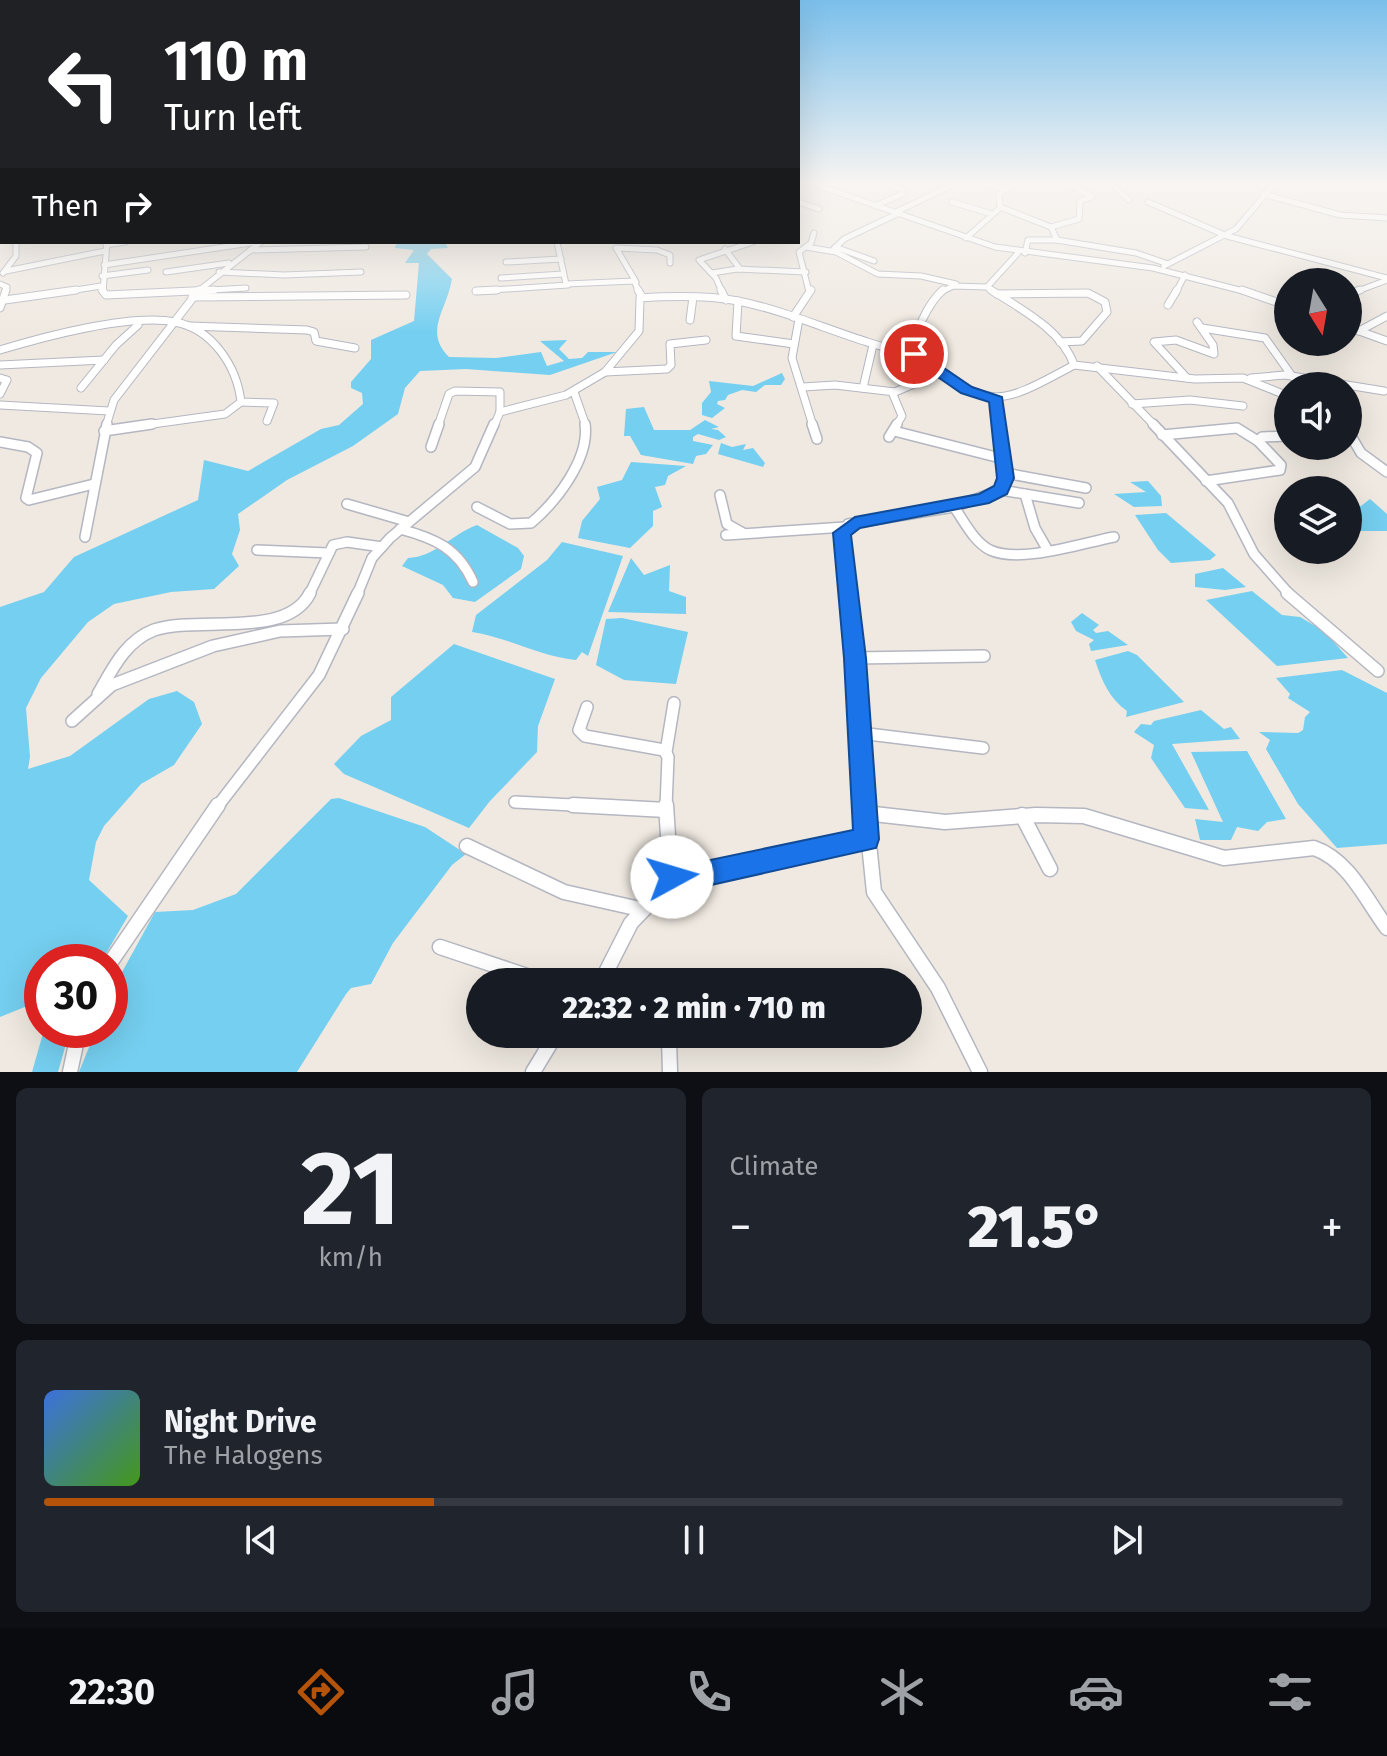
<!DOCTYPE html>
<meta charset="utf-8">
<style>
body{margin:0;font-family:"Fira Sans",sans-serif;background:#20242c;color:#f1f3f6;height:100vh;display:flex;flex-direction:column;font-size:30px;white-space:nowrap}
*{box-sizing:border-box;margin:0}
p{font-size:26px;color:#9ea1a6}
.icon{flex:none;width:44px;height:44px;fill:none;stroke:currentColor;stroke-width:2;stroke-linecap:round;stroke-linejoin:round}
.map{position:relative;height:1072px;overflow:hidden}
.panel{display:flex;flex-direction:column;gap:16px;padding:16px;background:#0d0f14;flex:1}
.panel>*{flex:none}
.banner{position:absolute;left:0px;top:0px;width:800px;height:244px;box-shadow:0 8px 32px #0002;background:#202124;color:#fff;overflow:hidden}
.needle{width:52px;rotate:169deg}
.fabs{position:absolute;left:1274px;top:268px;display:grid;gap:16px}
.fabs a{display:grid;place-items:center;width:88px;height:88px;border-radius:50%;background:#171b24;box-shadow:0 8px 32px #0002;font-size:40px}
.speed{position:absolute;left:24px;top:944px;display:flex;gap:16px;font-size:40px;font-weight:700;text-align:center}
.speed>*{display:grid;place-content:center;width:104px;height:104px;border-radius:50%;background:#171b24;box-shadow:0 8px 32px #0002;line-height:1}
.speed .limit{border:12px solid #d22;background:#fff;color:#111}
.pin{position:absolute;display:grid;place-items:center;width:68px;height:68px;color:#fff;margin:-34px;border:4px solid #fff;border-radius:50%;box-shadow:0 2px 8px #0007}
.me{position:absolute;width:88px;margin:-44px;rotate:84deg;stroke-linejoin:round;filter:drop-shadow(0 0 6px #0008)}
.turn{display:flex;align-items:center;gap:28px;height:168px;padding:0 32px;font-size:36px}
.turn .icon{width:104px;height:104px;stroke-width:2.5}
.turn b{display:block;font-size:56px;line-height:68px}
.then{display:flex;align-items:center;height:76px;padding:0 32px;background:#0003;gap:16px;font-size:30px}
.big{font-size:60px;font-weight:800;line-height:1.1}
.panel .widget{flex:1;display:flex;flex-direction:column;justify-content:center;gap:12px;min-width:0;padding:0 28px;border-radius:12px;background:#20242c}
.panel .dial{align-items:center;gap:0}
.dial b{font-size:104px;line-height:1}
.song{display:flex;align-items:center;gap:24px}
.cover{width:96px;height:96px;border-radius:12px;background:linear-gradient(135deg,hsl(220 70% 55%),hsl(100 70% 35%))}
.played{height:8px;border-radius:4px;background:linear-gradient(90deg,#b45309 30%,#363941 30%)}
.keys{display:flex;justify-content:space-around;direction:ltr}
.heat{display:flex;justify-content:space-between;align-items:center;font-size:44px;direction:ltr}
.panel .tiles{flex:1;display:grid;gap:16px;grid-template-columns:1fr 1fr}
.widget:last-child{grid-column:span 2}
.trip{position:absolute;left:466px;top:968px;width:456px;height:80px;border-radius:40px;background:#171b24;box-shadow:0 8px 32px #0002;font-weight:800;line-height:80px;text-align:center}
.tabs{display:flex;height:128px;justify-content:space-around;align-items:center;background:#090b0e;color:#9ea1a6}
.tabs .icon{width:56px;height:56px}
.tabs .on{color:#b45309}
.tabs b{font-size:36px;color:#f1f3f6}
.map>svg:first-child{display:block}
.water{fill:#75cff0}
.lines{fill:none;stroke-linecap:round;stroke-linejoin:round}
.minor-far4-casing{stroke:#b4b7c1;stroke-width:7}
.minor-far3-casing{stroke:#b4b7c1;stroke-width:9}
.minor-far2-casing{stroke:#b4b7c1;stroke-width:12}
.minor-far1-casing{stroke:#b4b7c1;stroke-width:14}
.minor-casing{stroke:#b4b7c1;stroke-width:17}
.minor-far4{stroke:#fff;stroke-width:5}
.minor-far3{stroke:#fff;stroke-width:7}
.minor-far2{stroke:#fff;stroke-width:9}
.minor-far1{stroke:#fff;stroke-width:11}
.minor{stroke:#fff;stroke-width:14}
.route{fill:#1a73e8;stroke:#114b97;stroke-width:2}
</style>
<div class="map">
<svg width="1387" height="1072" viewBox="0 0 1387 1072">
<rect width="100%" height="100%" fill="#efe9e1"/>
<g class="water">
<path d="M397,242h48l3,6 -17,1 -4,5 25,25c-5,31 -29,52 -3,78l47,1 45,-6 6,14 17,-5 -24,-20 27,-1 -8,9 10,10 13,-1 6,-6h29l-67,23 -84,-6 -46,2 -15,17 -7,26 -45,32 -66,34 -49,34 2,16 -8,24 7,12 -25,23 -43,3 -57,12 -26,18 -47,56 -15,30 4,49 -2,12 42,-13 79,-57 28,-8 17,11 8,22 -28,41 -33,19 -37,42 -8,16 -7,38 39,36 -27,46h-59v38l-42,17v-410l44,-15 30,-35 124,-57 6,-40 44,11 73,-42 18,-4 24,-21 -1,-11 -11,-5v-6l20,-23v-19l43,-19 5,-58h-14l9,-13 -19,-2z"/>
<polygon points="782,373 785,379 781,385 765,385 756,392 742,390 728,395 725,400 718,401 717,404 725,408 712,418 702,415 702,403 711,392 709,381 753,386"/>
<polygon points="644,407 654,430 690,430 705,420 719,427 711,429 718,430 726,437 719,440 698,434 693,437 693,441 713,445 706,454 696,456 693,464 641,455 630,436 624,436 626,409"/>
<polygon points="721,443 732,447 746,444 743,450 753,448 765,463 763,467 718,454"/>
<polygon points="631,462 686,466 668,476 665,485 655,487 662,507 653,511 653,526 630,548 578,538 582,521 600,499 597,487 622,480"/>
<polygon points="1148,481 1161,496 1162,506 1134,507 1114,494 1146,492 1130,482"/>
<polygon points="1370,499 1387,514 1387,531 1348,531 1348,505 1361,506"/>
<polygon points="1166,513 1216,555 1210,560 1171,563 1158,550 1135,515"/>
<path d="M477,525l41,23 6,8 -3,13 -46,33 -22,-4 -10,-13 -41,-19 6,-8c27,-1 44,-24 69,-33z"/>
<path d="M562,542l61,14 -35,100 -6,-4 -6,8c-37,-4 -66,-22 -104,-28l4,-17 71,-55z"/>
<polygon points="631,558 644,575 670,565 669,591 686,597 686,614 608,612"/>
<polygon points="1223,568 1246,587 1225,590 1195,587 1195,574"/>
<polygon points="1252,591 1282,615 1300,617 1324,631 1348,658 1277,666 1206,600"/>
<polygon points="1082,613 1099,625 1093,630 1096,633 1108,631 1128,645 1091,651 1089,644 1094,640 1076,631 1071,622"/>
<polygon points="622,618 688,632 676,684 624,680 596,665 606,619"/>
<polygon points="454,644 555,679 538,726 537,752 490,801 469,828 344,774 334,764 361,736 391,720 391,697"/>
<path d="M1128,651l9,4 47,47 -58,15 1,-6c-18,-13 -25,-30 -32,-51z"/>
<polygon points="1342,670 1387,693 1387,844 1337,848 1298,804 1266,749 1270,740 1259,732 1298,733 1303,730 1305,717 1310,712 1288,698 1290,694 1276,678"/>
<polygon points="1201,710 1224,729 1231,727 1240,739 1172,744 1209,810 1185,808 1151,758 1154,745 1134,732 1141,724 1151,725 1154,721"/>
<polygon points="1247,751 1286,819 1267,822 1258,831 1237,827 1231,840 1200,840 1195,819 1223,822 1191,752"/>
<polygon points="339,798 425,827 466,854 452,865 393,943 371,984 351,988 346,994 297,1072 79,1072 96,1030 110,1030 110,994 155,912 193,910 236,894 331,799"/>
<polygon points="44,1030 70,1030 58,1072 32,1072"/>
</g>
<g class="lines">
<defs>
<g id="minor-far4">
<polyline points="811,183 995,247 1153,268 1247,292"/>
<polyline points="982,183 1004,189"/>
<polyline points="1068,183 1092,197 1080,201 1079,219 1051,227 1057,240 1136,253 1168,264"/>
<polyline points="1111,183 1129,200"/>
<polyline points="1263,194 1340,215 1387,218"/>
<polyline points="798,202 819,209"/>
<polyline points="952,202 992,214"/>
<polyline points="1148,202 1227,236 1387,278"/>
<polyline points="875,206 902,194 902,190 885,183"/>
<polyline points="1000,207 1051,227"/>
<polyline points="894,213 956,183"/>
<polyline points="966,238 1000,208 999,194 1016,183"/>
<polyline points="557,242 566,284 634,281 639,292"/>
<polyline points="106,245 125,242"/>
<polyline points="806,247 836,252 878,274 921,276 956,284"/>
<polyline points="835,247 874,261"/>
<polyline points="725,249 740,269"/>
<polyline points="250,250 366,247"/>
<polyline points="832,251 844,239 897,214"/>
<polyline points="1025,253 1028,240 1058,240"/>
<polyline points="506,262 561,259"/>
<polyline points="104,265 257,242"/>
<polyline points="1164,266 1236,229 1275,183"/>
<polyline points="6,271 105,251"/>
<polyline points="166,272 229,263"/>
<polyline points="219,272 284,275 361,272"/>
<polyline points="3,273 16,256 16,242"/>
<polyline points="712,273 737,269 806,272"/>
<polyline points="102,276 148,270"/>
<polyline points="501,278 563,274"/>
<polyline points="636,282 616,248 657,250 670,255 670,263"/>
<polyline points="0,284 7,287 5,292"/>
<polyline points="987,287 994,292"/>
<polyline points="987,287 1018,253"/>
<polyline points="476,291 568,285"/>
<polyline points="63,292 101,286"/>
<polyline points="103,292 107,242"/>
<polyline points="174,292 246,288"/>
<polyline points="197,292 261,242"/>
<polyline points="722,292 716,278 699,260 753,242"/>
<polyline points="809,292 799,252 811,243 814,233"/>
<polyline points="941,292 953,286 987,287"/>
<polyline points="1176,292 1185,275"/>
<polyline points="1355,292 1387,280"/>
</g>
<g id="minor-far3">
<polyline points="102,290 106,295 214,290"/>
<polyline points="638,290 642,297"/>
<polyline points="721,290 726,300"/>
<path d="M943,290c-14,12 -31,45 -29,64 78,53 76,57 160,11 -12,-35 -53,-56 -83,-75"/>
<polyline points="1242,290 1288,306"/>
<polyline points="476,291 497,290"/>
<polyline points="997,294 1088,293 1105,302 1107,312 1082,341 1060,342"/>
<polyline points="1348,294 1360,290"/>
<polyline points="192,297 406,295"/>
<polyline points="5,300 76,290"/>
<polyline points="738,301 736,336 794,344"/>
<polyline points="1168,305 1177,290"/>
<polyline points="0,308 6,290"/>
<polyline points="793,317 811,290"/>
<polyline points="799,319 792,358 813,426"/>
<polyline points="690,320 693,297"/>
<polyline points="189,326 307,330 314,332 316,341 355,348"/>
<polyline points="1348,327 1387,341"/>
<polyline points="1202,328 1265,338 1292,376"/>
<polyline points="1359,331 1387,316"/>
<path d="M0,350c43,-13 131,-37 175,-28 38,7 62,45 66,80l33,1 -7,18"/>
<polyline points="0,365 104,360"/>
<polyline points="1074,365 1195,379 1243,378 1288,396"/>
<polyline points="1097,366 1155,426"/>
<polyline points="605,372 667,369 671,365 670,344 706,340"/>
<polyline points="0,378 7,380 0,394"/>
<polyline points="1187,378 1154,342 1176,340 1214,354 1213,345 1197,322"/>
<polyline points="1251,378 1285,375 1384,391"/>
<polyline points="803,387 835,385 895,392 940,373"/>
<polyline points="81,388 116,345 138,325"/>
<polyline points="863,388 873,345"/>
<polyline points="574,392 586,426"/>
<polyline points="892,392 902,416 896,426"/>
<polyline points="996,400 999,426"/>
<polyline points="1132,404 1190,400 1243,406"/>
<polyline points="0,405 109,411"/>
<polyline points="106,426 114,400 199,290"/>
<polyline points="138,426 225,414 241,402"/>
<polyline points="438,426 449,394 455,391 500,392 500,412"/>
<path d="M494,426l6,-14 66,-17 39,-23 34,-41 1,-33c32,-2 66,-3 98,3 60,12 116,42 176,53"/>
</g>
<g id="minor-far2">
<polyline points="812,424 817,439"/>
<polyline points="1153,424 1228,503 1254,554 1290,595"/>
<polyline points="104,431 152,424"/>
<polyline points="894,431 1004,459"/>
<polyline points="1348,431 1361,453 1387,472"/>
<polyline points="1162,435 1237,428 1258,441"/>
<polyline points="889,437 897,424"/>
<polyline points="0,442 28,447 37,453 26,498 29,500 94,484"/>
<polyline points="431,447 439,424"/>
<polyline points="1005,473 1086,488"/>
<polyline points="1206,481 1280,470 1281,465 1258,441 1262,437 1288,436"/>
<polyline points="1001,490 1079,503"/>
<polyline points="1025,494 1035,528 1047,549"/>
<polyline points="720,495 727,524 743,533"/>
<polyline points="347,504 409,522"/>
<path d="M477,507l33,17 21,-1c25,-21 59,-64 54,-99"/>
<path d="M954,507c10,14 20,35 36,43 30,14 92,-7 124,-13"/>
<path d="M400,529c34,9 58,19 73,53"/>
<polyline points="726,535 845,527"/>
<polyline points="85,537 107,424"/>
<polyline points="257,550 328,553"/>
<polyline points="309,595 333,545 347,542 382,547"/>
<polyline points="357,595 372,558 390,538 475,467 494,424"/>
<polyline points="848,595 841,537 848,524 954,507 1001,490 1006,478 999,424"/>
</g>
<g id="minor-far1">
<polyline points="847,593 866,807"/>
<polyline points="1287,593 1378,671"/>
<polyline points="855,658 984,656"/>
<path d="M98,694c14,-24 27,-53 56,-64 42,-15 133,10 156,-37"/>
<polyline points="587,707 579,730 585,736 664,750 668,757 666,807"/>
<polyline points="72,721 112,685 213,646 280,631 343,629"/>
<polyline points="860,733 983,748"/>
<polyline points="666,752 674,703"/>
<polyline points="515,802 611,807"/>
<polyline points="217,807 319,675 358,593"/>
</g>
<g id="minor">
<polyline points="573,805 666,810"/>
<polyline points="865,805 874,892 938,988 980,1072"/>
<path d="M865,813l80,9 91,-7 48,1 140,42 90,-10c35,12 52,52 73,80"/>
<polyline points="1022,815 1050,869"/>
<polyline points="467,846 564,892 640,909"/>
<polyline points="671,881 867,839"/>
<polyline points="440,947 545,982"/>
<polyline points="110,963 218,805"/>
<polyline points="601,982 631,923 671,881 666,805"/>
<polyline points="658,1034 669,1039 670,1072"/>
<polyline points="70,1072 79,1030"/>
<polyline points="533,1072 556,1034"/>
</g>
</defs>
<use href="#minor-far4" class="minor-far4-casing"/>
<use href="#minor-far3" class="minor-far3-casing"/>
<use href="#minor-far2" class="minor-far2-casing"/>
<use href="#minor-far1" class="minor-far1-casing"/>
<use href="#minor" class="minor-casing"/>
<use href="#minor-far4" class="minor-far4"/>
<use href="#minor-far3" class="minor-far3"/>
<use href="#minor-far2" class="minor-far2"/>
<use href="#minor-far1" class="minor-far1"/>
<use href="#minor" class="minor"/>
</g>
<linearGradient id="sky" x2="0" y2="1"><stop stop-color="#7abfeb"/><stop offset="0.55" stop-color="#f8f5f2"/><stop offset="1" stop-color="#f8f5f2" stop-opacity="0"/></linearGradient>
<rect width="1387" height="333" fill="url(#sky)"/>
<polygon class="route" points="909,351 919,351 972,387 1002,397 1014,478 1007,494 989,503 860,528 851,535 866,658 879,839 876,848 671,894 661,891 658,881 663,868 672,864 677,867 853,830 844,658 833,533 855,517 979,494 994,486 997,478 989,402 961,393 909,357"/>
</svg>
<div class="fabs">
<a><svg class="needle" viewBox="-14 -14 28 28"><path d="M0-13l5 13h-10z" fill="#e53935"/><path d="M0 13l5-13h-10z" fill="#9ea1a6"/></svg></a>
<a><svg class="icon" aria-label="sound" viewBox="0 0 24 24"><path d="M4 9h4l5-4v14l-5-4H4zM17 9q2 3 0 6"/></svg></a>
<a><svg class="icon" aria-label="layers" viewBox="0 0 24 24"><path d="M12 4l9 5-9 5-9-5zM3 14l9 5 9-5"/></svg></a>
</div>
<div class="speed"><div class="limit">30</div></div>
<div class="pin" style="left:914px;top:354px;background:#d93025"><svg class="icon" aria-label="arrive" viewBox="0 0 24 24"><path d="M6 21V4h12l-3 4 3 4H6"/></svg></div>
<svg class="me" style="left:672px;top:877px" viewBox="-20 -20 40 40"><circle r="19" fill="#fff"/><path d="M0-13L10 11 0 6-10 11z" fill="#1a73e8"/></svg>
<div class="trip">22:32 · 2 min · 710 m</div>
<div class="banner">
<div class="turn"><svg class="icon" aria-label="left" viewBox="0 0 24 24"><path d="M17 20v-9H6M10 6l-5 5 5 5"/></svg><div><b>110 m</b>Turn left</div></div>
<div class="then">Then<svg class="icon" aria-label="right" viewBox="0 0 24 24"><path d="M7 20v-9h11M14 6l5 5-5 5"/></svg></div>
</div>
</div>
<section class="panel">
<div class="tiles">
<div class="widget dial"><b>21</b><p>km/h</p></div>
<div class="widget"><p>Climate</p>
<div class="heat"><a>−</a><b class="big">21.5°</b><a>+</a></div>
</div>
<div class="widget">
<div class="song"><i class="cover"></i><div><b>Night Drive</b><p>The Halogens</p></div></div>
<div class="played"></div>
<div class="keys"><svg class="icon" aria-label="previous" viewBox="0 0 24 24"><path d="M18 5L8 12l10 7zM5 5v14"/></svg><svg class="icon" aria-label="pause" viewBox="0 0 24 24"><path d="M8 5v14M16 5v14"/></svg><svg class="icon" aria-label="next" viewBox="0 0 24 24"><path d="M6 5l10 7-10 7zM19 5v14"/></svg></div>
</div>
</div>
</section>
<nav class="tabs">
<b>22:30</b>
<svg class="icon on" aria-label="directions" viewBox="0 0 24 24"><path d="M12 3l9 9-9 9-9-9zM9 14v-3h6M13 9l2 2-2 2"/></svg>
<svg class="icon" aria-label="music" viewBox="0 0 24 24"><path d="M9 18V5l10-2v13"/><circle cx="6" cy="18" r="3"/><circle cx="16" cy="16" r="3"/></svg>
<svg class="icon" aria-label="phone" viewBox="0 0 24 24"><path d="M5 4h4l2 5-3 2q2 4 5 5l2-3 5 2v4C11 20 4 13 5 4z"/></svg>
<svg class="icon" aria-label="climate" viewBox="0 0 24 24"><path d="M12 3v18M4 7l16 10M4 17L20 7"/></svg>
<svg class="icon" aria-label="car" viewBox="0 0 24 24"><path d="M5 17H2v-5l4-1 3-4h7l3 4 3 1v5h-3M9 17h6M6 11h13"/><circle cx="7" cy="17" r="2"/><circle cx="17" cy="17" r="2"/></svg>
<svg class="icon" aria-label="filters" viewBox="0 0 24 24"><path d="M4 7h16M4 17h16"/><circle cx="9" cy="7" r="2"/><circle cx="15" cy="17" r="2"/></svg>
</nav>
